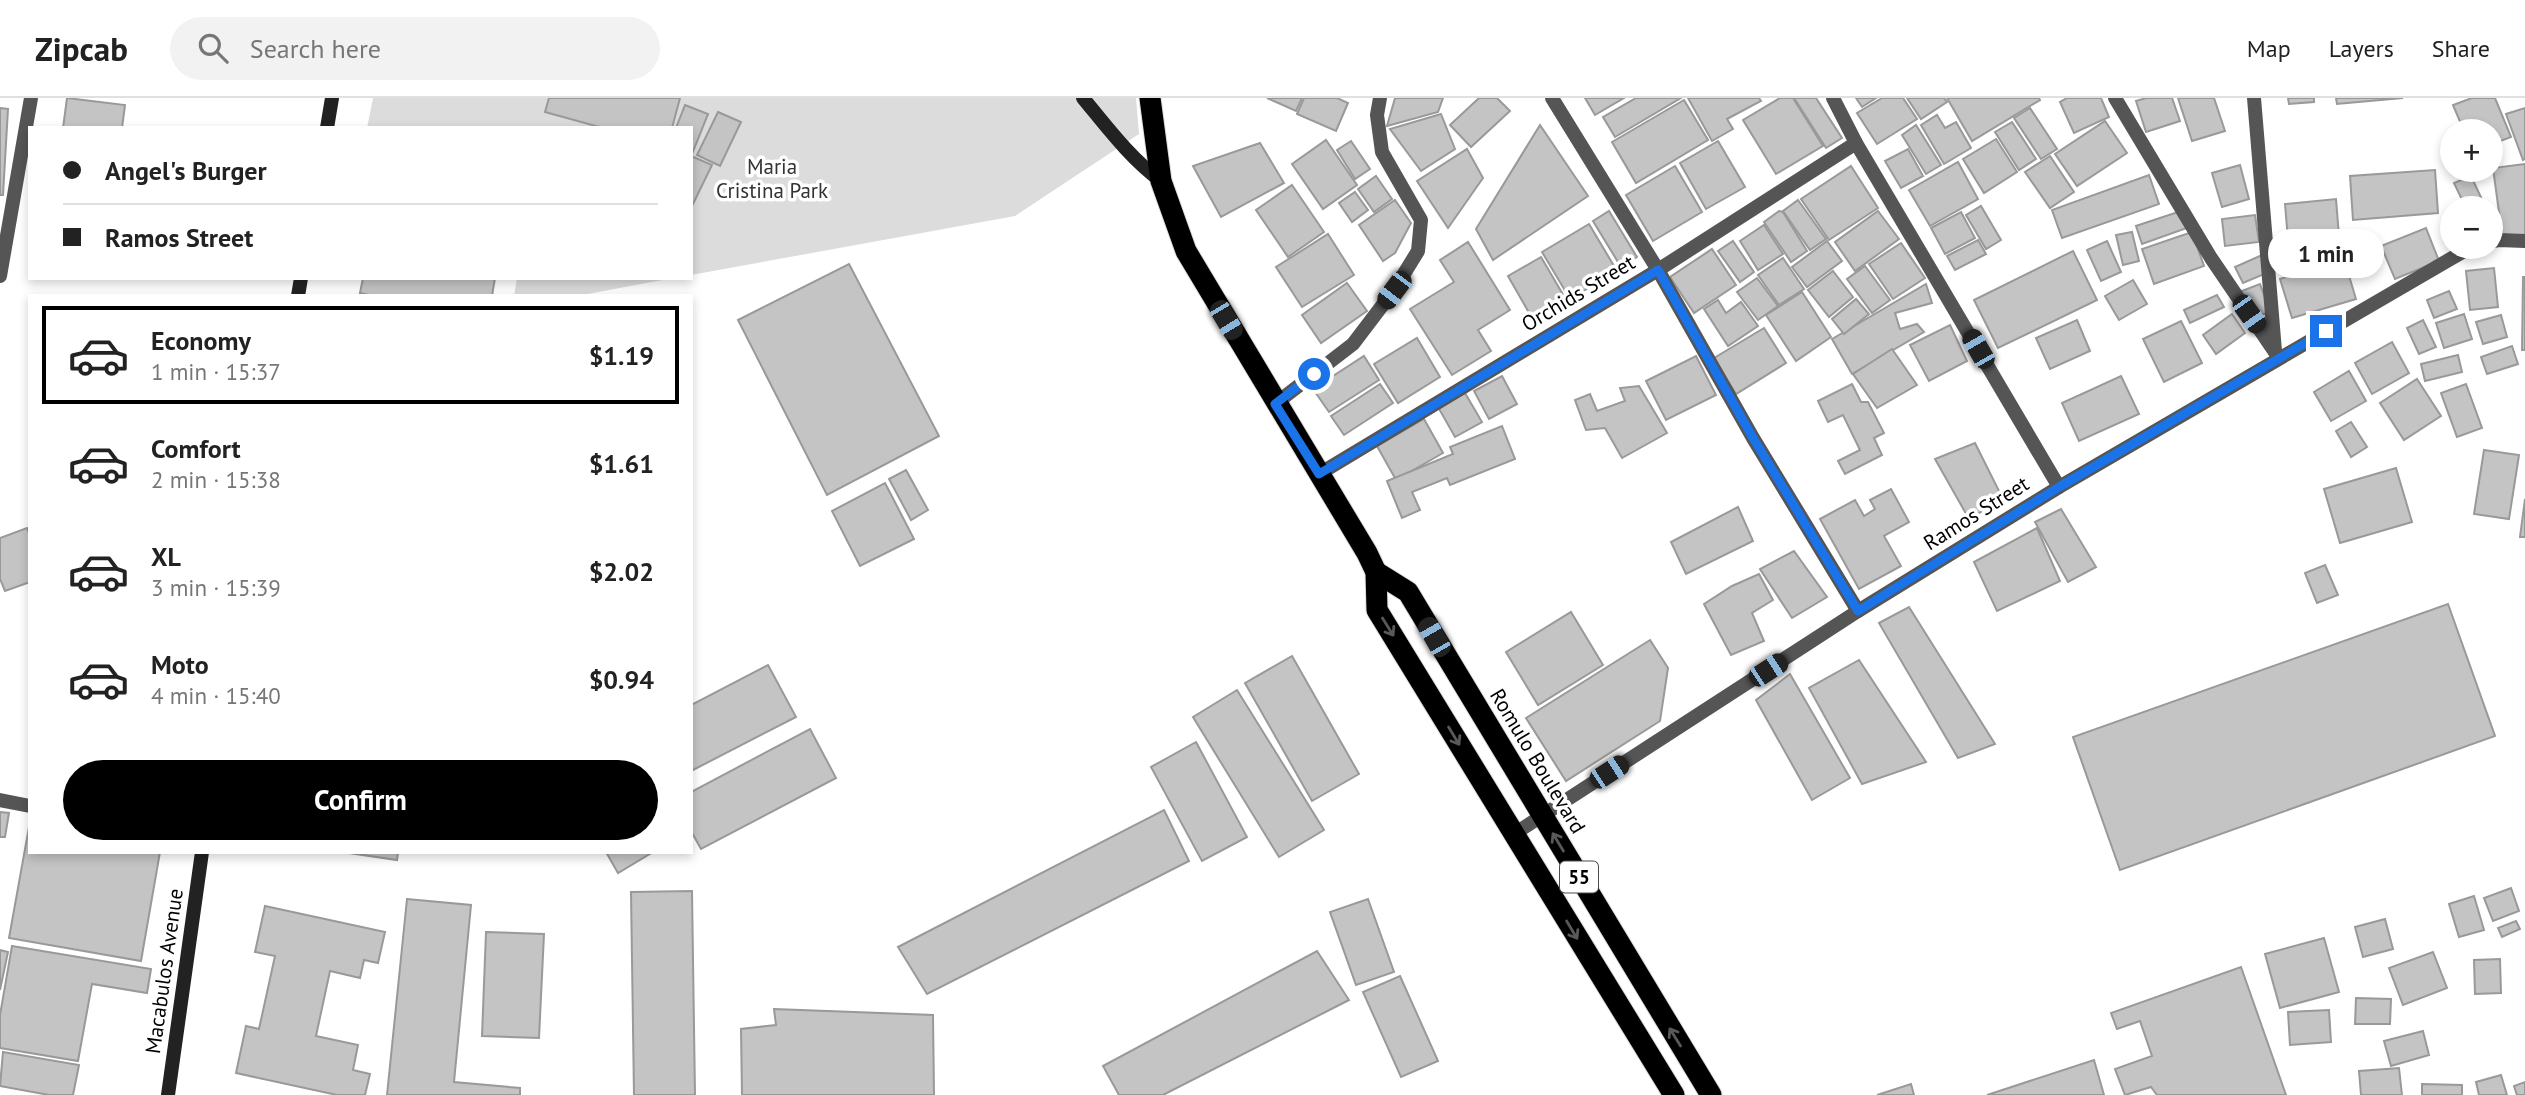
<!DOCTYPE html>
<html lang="en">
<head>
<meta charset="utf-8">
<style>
  body { margin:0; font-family:"PT Sans",sans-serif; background:#f2f2f2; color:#222; height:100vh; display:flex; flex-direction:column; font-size:26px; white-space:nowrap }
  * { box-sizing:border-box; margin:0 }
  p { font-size:23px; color:#767676 }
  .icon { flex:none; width:38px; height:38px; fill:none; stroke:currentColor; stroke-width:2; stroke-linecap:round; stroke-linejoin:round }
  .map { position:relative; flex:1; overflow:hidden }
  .sheet { position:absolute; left:28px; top:196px; width:665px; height:560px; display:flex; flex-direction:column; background:#fff; border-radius:0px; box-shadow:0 4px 10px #0003 }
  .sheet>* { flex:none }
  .top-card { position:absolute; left:28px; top:28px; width:665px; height:154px; border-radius:0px; box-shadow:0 4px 10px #0003; display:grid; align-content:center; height:154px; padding:0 35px; background:#fff }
  .buttons { position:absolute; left:2440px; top:21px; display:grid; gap:14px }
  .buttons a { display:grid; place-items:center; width:63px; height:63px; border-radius:50%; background:#fff; box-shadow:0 4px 10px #0003; font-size:35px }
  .end { position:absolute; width:32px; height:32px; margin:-16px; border:9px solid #1a73e8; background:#fff; box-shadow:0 0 0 4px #fff }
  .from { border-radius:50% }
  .bubble { position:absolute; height:49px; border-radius:24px; background:#fff; box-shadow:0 4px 10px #0003; font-size:23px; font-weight:800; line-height:49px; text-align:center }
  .car { position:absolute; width:21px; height:42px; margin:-21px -10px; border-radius:9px; box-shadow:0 0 5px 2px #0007; background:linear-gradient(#222 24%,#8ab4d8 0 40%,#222 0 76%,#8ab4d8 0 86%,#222 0) }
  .top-card b { display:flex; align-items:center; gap:24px; height:66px; font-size:26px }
  .top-card b+b { border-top:2px solid #e0e0e0 }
  .top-card i { width:18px; height:18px; background:#222 }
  ul { padding:12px 0 0; list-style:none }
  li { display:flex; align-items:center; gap:21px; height:98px; margin:0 14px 10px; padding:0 21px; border:4px solid transparent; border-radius:0px }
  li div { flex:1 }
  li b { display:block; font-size:26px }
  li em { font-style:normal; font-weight:800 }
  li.selected { border-color:#000 }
  li>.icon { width:63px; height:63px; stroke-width:1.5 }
  .primary-button { display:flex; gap:14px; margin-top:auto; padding:14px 35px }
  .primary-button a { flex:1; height:80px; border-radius:42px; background:#000; color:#fff; font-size:28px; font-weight:800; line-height:80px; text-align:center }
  header { display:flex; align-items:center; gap:42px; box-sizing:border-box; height:98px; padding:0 35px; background:#fff; border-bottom:2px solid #e0e0e0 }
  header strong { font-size:33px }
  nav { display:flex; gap:38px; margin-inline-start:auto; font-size:24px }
  .search { width:490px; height:63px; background:#f2f2f2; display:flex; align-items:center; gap:18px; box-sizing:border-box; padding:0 24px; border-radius:38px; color:#767676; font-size:26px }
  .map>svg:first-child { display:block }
  .green { fill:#dcdcdc }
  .building { fill:#c4c4c4; stroke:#999; stroke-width:2 }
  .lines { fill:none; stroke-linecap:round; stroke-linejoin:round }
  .highway-casing { stroke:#dbdbdb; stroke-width:23 }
  .street { stroke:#555; stroke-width:14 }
  .secondary { stroke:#222; stroke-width:14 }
  .highway { stroke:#000; stroke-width:21 }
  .oneway { stroke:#595959 }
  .route { stroke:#1a73e8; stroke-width:9 }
  .labels { text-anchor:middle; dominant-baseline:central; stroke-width:7; stroke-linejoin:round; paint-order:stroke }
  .shield { fill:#fff; stroke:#4c4c4c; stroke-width:2 }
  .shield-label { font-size:19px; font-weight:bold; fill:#000 }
  .park-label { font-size:21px; fill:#333; stroke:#fff }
  .street-label { font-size:21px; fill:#000; stroke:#fff }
</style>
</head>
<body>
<header>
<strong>Zipcab</strong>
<div class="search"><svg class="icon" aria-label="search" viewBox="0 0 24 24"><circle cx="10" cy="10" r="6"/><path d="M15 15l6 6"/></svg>Search here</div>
<nav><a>Map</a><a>Layers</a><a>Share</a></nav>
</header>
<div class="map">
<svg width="2525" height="997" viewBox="0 0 2525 997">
  <rect width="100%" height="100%" fill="#fff"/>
  <g class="green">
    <polygon points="373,0 1136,0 1139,36 1015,118 691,177 691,30 367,30"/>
    <polygon points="517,180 673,180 577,198 514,198"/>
  </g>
  <g class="building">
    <polygon points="67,0 125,7 122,30 63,30"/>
    <polygon points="549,0 680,0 672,30 603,30 545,14"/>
    <polygon points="1267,0 1302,0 1296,13"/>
    <polygon points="1304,0 1337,0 1348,5 1336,33 1297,16"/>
    <polygon points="1395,0 1443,0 1438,14 1387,28"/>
    <polygon points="1479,0 1497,0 1510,13 1471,49 1450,27"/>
    <polygon points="1585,0 1624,0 1595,17"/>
    <polygon points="1636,0 1681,0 1615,39 1603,19"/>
    <polygon points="1688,0 1759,0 1761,3 1727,21 1733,31 1712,43"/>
    <polygon points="1780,0 1793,0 1823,48 1776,76 1743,22"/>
    <polygon points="1794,0 1816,0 1842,40 1826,50"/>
    <polygon points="1856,0 1876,0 1862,9"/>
    <polygon points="1882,0 1903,0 1917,21 1877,46 1857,15"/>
    <polygon points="1907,0 1944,0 1947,4 1921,21"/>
    <polygon points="1947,0 2039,0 2040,2 1972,43"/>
    <polygon points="2067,0 2101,0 2109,19 2074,35 2060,4"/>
    <polygon points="2146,0 2172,0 2180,23 2146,34 2136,3"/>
    <polygon points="2178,0 2214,0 2225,33 2192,43"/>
    <polygon points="2288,0 2314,0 2314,4 2289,6"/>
    <polygon points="2336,0 2403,0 2337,6"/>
    <polygon points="2472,0 2495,0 2511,39 2490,47 2490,33 2464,33 2453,7"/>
    <polygon points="1684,2 1708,42 1636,85 1612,44"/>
    <polygon points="685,7 708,16 692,56 691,30 676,30"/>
    <polygon points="0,10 8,11 3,97 0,97"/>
    <polygon points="2030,10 2057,51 2041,61 2014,20"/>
    <polygon points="2525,10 2525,61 2523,62 2506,16"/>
    <polygon points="718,14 741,24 720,68 697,57"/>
    <polygon points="1441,16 1455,51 1421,73 1390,31"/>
    <polygon points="1937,17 1945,30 1956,24 1971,50 1944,66 1921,27"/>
    <polygon points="2105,23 2127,55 2077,88 2055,56"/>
    <polygon points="2012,24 2036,61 2019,72 1995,34"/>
    <polygon points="1540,27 1588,98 1493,162 1476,131"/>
    <polygon points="1916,27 1941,67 1926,76 1902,37"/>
    <polygon points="1996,41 2017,74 1984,95 1963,61"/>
    <polygon points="1326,42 1357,87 1323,111 1292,66"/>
    <polygon points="1351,43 1370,71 1355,81 1337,52"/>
    <polygon points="1718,43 1745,89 1706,111 1680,65"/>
    <polygon points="1260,45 1284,85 1221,119 1193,68"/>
    <polygon points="1467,51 1483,80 1448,130 1417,83"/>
    <polygon points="1908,51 1923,78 1901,90 1885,63"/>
    <polygon points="691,58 712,67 691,110"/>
    <polygon points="2050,58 2074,94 2050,110 2025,74"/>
    <polygon points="1958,64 1978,101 1930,128 1909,92"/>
    <polygon points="2525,66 2525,141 2503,144 2493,70"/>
    <polygon points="2240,67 2249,101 2222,109 2212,75"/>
    <polygon points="1675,68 1702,114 1653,143 1626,97"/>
    <polygon points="1851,68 1878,110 1829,142 1801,101"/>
    <polygon points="2435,72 2438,115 2353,122 2350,78"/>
    <polygon points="2149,77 2159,106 2062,140 2052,112"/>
    <polygon points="1376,78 1392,101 1374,114 1358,91"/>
    <polygon points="2471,78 2486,110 2466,110 2454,85"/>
    <polygon points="1292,87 1324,134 1288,159 1256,112"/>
    <polygon points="1355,94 1368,112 1352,124 1339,105"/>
    <polygon points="2336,101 2339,138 2288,142 2285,106"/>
    <polygon points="1395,102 1411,125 1395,155 1383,163 1359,127"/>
    <polygon points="1798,102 1826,141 1810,152 1783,113"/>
    <polygon points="1981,108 2001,142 1986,151 1966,117"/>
    <polygon points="1609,113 1637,159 1621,169 1593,123"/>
    <polygon points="1779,113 1783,114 1807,153 1791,164 1764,124"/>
    <polygon points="1878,113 1899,141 1855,173 1835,144"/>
    <polygon points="2181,113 2187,130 2142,146 2136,128"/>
    <polygon points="1961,114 1975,140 1945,156 1931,130"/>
    <polygon points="2255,117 2259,144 2225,148 2222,121"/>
    <polygon points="1589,126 1617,173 1570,201 1542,154"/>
    <polygon points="1764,127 1783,156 1758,172 1740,143"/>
    <polygon points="2426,130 2439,163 2395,181 2381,148"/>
    <polygon points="2132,134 2139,163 2123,167 2116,137"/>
    <polygon points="2192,134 2204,168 2154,186 2142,151"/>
    <polygon points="1328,136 1354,177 1302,209 1276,169"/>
    <polygon points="1978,142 1986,156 1955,172 1947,158"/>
    <polygon points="1733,143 1754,174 1740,184 1718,153"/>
    <polygon points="1827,143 1842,163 1807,189 1792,169"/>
    <polygon points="2107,143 2121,174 2101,183 2087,152"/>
    <polygon points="1468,144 1510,212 1478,232 1491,253 1452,277 1410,211 1454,184 1440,162"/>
    <polygon points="1901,145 1925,180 1893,201 1869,166"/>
    <polygon points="1712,151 1736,187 1694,215 1670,179"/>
    <polygon points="2073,153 2097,202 1998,250 1974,202"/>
    <polygon points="2262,157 2269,174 2243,185 2235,169"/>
    <polygon points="1541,159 1565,200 1532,220 1508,178"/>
    <polygon points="1783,160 1804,191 1779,207 1758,177"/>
    <polygon points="2344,161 2356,201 2292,220 2280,181"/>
    <polygon points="849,166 939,338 827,397 738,222"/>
    <polygon points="1865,168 1890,202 1872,215 1847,181"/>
    <polygon points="2494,170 2498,209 2470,212 2466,173"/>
    <polygon points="1833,173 1853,199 1829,219 1808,192"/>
    <polygon points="2523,179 2525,179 2525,252 2522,252"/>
    <polygon points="363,180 495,180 492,198 373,198 360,195"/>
    <polygon points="1757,180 1778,208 1758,222 1737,194"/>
    <polygon points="2133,182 2147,206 2119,222 2105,198"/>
    <polygon points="1347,185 1367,213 1321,245 1302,217"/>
    <polygon points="1926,186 1932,205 1895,215 1900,231 1917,226 1924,234 1852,276 1832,241"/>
    <polygon points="2260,186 2270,214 2249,221 2239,194"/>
    <polygon points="2449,193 2457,211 2434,220 2427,202"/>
    <polygon points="1802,194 1831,239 1796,263 1766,217"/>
    <polygon points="2217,197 2224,209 2190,225 2184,212"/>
    <polygon points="1856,201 1869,216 1844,236 1832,221"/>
    <polygon points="1718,202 1726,215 1741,204 1758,228 1728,248 1704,211"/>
    <polygon points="2232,216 2245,235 2216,256 2203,237"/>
    <polygon points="2464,216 2472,241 2444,250 2436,225"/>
    <polygon points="2501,217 2507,239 2483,246 2476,224"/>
    <polygon points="2077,222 2090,253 2050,271 2036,240"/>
    <polygon points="2423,222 2436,249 2419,256 2407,230"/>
    <polygon points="2181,223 2202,265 2164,284 2143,241"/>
    <polygon points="1950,227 1967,263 1929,283 1910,247"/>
    <polygon points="1764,230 1786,265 1736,296 1714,260"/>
    <polygon points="1417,240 1440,279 1398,305 1374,266"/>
    <polygon points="2392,244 2409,275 2372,296 2355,265"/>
    <polygon points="2512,248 2518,266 2487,276 2481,259"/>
    <polygon points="1892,251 1917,287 1877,310 1853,276"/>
    <polygon points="2458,257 2462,274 2425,283 2421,266"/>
    <polygon points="1364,258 1379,282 1329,314 1313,291"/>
    <polygon points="1696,258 1716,297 1666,322 1646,283"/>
    <polygon points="2349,273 2366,303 2331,323 2314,294"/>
    <polygon points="1502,278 1517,306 1489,321 1474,293"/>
    <polygon points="2121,278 2139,316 2079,343 2062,305"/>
    <polygon points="2417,281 2441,318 2404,342 2380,305"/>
    <polygon points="1380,286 1393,305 1344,337 1331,318"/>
    <polygon points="1852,286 1861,304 1868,304 1884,335 1874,340 1882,357 1845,376 1838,363 1860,352 1843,317 1828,324 1818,303"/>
    <polygon points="2466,286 2482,330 2457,339 2441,295"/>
    <polygon points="1639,288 1667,335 1622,360 1605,330 1586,332 1575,302 1590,296 1597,313 1625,303 1620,290"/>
    <polygon points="1465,295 1482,324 1455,339 1438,309"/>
    <polygon points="1424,321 1443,355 1396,382 1377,348"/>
    <polygon points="2351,324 2367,349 2351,359 2336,333"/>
    <polygon points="1502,328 1515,361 1450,387 1447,380 1412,394 1420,412 1402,420 1387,383 1453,356 1450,349"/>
    <polygon points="1975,345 2003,401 1969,421 1935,361"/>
    <polygon points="2484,352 2519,357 2509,421 2474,416"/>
    <polygon points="2396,370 2412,424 2340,445 2324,391"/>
    <polygon points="906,372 928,412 911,422 889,381"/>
    <polygon points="885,385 914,441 860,468 832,413"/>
    <polygon points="1891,391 1909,424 1884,438 1901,468 1859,491 1820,421 1855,402 1864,418 1875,411 1870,402"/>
    <polygon points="2525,401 2525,439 2520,439"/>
    <polygon points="1738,409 1753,443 1686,476 1671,444"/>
    <polygon points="2061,411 2096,469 2068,484 2035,424"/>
    <polygon points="27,430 30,438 30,484 5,493 0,481 0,440"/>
    <polygon points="2037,430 2060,483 1997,513 1974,464"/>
    <polygon points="1794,453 1827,499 1792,520 1760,471"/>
    <polygon points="2325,467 2338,497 2317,505 2305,475"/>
    <polygon points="1759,476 1773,502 1752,515 1764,543 1731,557 1704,506 1732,488"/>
    <polygon points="2448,506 2495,638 2120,772 2073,639"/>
    <polygon points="1909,509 1995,646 1958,660 1879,525"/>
    <polygon points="1571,514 1603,567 1538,607 1506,554"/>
    <polygon points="1650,542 1668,570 1660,623 1566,683 1526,620"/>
    <polygon points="1292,558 1359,676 1312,703 1245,585"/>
    <polygon points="1859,562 1926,664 1862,686 1809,590"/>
    <polygon points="768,567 796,619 691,673 691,607"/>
    <polygon points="1790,576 1850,680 1812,702 1756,602"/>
    <polygon points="1237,592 1324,732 1279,759 1193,619"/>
    <polygon points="810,631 836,680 701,751 691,733 691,694"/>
    <polygon points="1196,644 1247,739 1202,763 1151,669"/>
    <polygon points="1164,712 1189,763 927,896 898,849"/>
    <polygon points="0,714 9,715 5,739 0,739"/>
    <polygon points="29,729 30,754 160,754 141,863 9,840"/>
    <polygon points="342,754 398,754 397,762"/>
    <polygon points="606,754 653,754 618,775"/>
    <polygon points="2511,790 2519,813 2493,823 2484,800"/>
    <polygon points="692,793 695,997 634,997 631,794"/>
    <polygon points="2474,798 2484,832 2459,839 2449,806"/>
    <polygon points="407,801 471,807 454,984 520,990 520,997 387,997"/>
    <polygon points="1368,801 1394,874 1356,887 1330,814"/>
    <polygon points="265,808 385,834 378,865 364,862 360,880 330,873 316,938 358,947 353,972 370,976 365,997 337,997 236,975 246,928 259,931 275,858 255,854"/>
    <polygon points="2385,821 2393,851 2363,859 2355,829"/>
    <polygon points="2516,823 2520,831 2502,839 2498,830"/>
    <polygon points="486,834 544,836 539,940 482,938"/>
    <polygon points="2324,840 2339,894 2280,910 2265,856"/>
    <polygon points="12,848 151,871 147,895 92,886 78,963 0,950 0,917"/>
    <polygon points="0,852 8,854 0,892"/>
    <polygon points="1317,853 1349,902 1163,997 1119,997 1103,968"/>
    <polygon points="2433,854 2447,890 2403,907 2389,870"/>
    <polygon points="2500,861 2501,895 2475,896 2474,862"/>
    <polygon points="2241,869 2286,997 2157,997 2151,989 2125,997 2115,971 2152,958 2140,923 2117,931 2111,915"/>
    <polygon points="1400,878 1438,963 1401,979 1363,894"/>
    <polygon points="2356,900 2391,901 2390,926 2355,926"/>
    <polygon points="774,911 933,917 934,997 742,997 741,931 776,927"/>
    <polygon points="2329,912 2331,944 2290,947 2288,914"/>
    <polygon points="2423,933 2429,957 2391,968 2384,943"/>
    <polygon points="3,954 79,967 73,997 49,997 0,988"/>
    <polygon points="2094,962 2104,997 1987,997"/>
    <polygon points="2399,970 2402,997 2361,997 2359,973"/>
    <polygon points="2501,977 2507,997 2479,997 2476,984"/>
    <polygon points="2525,984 2525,997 2517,997 2514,988"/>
    <polygon points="1911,986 1914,997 1877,997"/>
    <polygon points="2422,986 2462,987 2462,997 2422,997"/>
  </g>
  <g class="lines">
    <g class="highway-casing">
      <g id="highway">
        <polyline points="1150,0 1161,83 1186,153 1367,455 1376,474 1377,512 1674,997"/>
        <polyline points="1376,474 1408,494 1711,997"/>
      </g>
    </g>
    <g class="street">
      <polyline points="1552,0 1658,172 1753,340 1858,513"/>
      <polyline points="1833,0 1856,45 2059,389"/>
      <polyline points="2115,0 2211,160 2279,260"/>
      <polyline points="2254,0 2275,253"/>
      <polyline points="2490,144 2499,142 2525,143"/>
      <polyline points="0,178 31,0"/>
      <polyline points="1275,306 1353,246 1394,192 1418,153 1421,122 1382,54 1377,17 1380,0"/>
      <polyline points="1319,376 1658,172 1856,45"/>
      <polyline points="0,702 30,708"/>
      <polyline points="1514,736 1858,513 2059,389 2471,149"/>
    </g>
    <g class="secondary">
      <path d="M1083 0C1107 29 1130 60 1161 83"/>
      <polyline points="327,30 332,0"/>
      <polyline points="298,198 301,180"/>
      <polyline points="168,997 202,754"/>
    </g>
    <use href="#highway" class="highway"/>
  </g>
  <defs><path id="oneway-shaft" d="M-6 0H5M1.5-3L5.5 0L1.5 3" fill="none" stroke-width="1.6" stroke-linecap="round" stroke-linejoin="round" transform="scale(1.75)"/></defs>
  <g class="oneway">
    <use href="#oneway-shaft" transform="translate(1388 529) rotate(58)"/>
    <use href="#oneway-shaft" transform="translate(1454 638) rotate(59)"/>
    <use href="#oneway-shaft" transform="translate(1558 744) rotate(-121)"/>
    <use href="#oneway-shaft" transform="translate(1572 832) rotate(59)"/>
    <use href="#oneway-shaft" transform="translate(1675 939) rotate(-122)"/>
  </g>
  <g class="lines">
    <polyline class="route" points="1314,276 1275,306 1319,376 1658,172 1753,340 1858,513 2059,389 2326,233"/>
  </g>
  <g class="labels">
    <rect class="shield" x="1560" y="763.5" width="38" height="31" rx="5"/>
    <g class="shield-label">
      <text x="1579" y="779">55</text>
    </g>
    <g class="park-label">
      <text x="772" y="68">Maria<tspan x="772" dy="24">Cristina Park</tspan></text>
    </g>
    <g class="street-label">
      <text transform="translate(1578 195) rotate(-31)">Orchids Street</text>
      <text transform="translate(1976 415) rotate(-32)">Ramos Street</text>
      <text transform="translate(1538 663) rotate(59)">Romulo Boulevard</text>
      <text transform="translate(164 873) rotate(-82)">Macabulos Avenue</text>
    </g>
  </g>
</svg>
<div class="buttons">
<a>+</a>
<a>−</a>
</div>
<i class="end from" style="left:1314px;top:276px"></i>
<i class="end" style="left:2326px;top:233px"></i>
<div class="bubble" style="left:2268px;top:131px;width:116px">1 min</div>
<i class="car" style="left:1394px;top:192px;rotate:217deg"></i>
<i class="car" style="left:2249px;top:216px;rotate:145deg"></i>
<i class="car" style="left:1226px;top:222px;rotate:149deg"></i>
<i class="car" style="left:1978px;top:251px;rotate:330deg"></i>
<i class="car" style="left:1434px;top:539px;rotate:330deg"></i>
<i class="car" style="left:1768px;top:572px;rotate:57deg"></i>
<i class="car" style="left:1609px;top:674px;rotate:57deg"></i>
<div class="top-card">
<b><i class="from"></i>Angel's Burger</b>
<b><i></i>Ramos Street</b>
</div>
<section class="sheet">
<ul>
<li class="selected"><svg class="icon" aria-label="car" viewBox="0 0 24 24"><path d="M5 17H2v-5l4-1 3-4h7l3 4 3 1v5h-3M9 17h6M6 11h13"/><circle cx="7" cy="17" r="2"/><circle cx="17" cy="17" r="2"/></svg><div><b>Economy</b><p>1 min · 15:37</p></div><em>$1.19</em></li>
<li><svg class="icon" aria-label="car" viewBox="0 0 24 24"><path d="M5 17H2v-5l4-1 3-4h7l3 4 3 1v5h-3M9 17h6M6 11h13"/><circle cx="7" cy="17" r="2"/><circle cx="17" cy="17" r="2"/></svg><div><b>Comfort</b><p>2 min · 15:38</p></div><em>$1.61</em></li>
<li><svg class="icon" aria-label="car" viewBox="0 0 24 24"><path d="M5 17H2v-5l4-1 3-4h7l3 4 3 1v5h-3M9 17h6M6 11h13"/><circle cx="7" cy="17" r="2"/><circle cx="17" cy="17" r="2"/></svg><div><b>XL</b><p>3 min · 15:39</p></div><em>$2.02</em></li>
<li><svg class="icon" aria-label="car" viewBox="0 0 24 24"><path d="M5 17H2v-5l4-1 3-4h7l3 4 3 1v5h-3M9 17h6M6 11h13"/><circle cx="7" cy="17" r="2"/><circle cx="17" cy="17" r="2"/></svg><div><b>Moto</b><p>4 min · 15:40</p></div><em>$0.94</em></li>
</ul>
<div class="primary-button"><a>Confirm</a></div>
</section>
</div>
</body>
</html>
